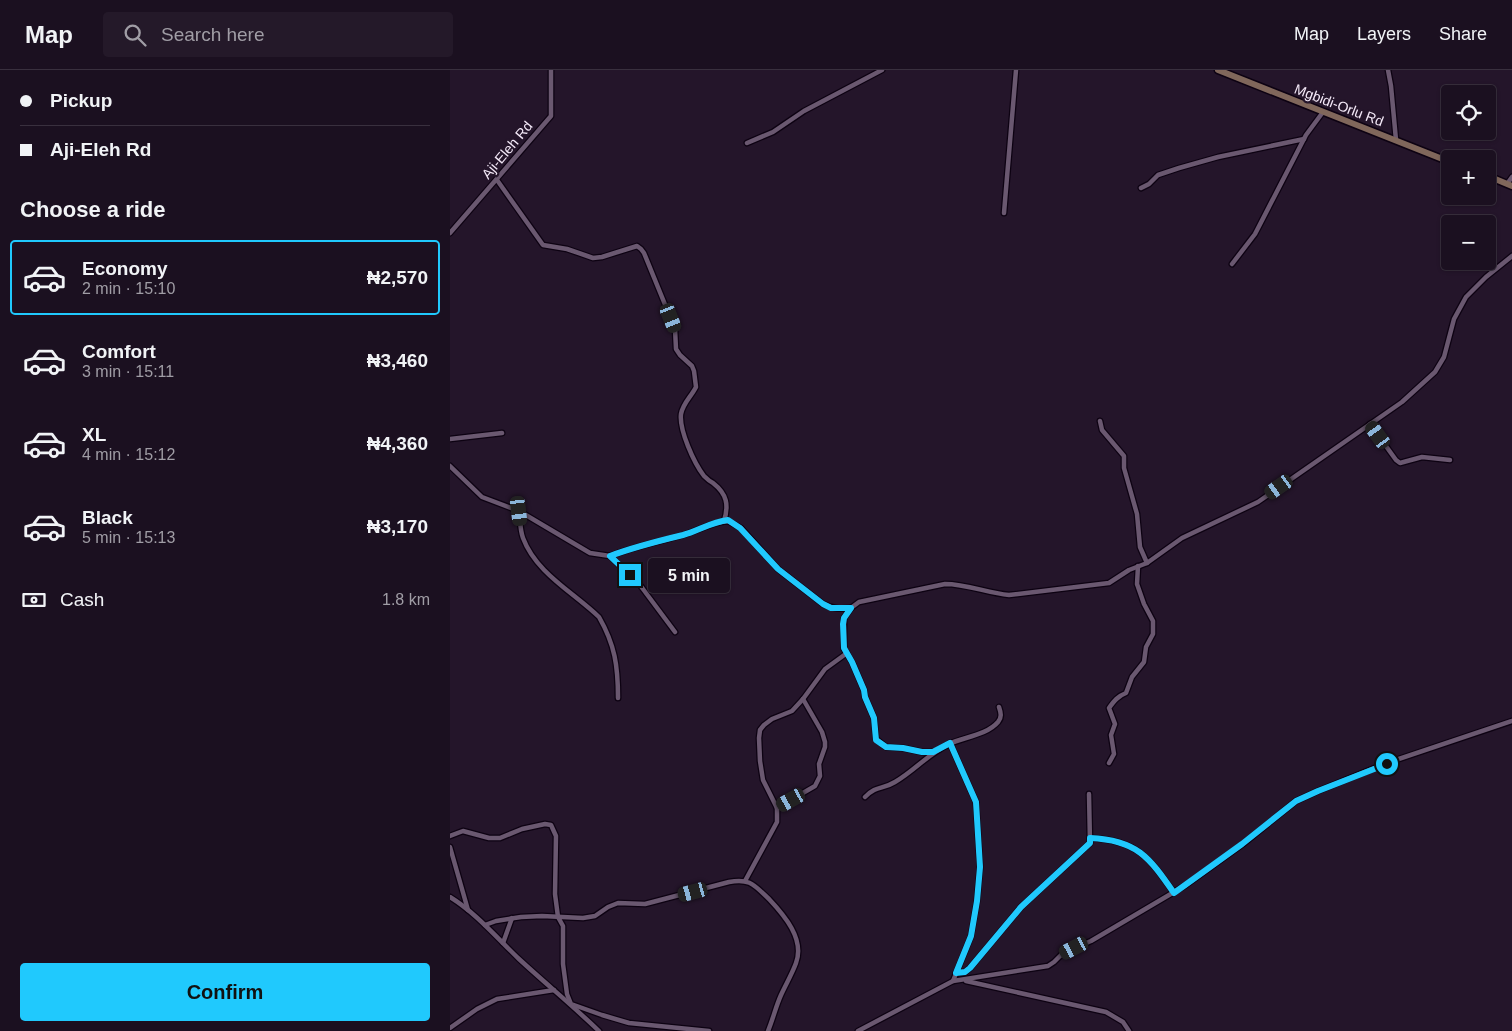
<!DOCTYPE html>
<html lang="en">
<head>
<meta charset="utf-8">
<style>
  body { margin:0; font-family:Arial,sans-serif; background:#241929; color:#f1f3f6; height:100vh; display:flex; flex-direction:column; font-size:19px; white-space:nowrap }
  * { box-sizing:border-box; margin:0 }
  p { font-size:16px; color:#a09da5 }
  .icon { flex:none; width:28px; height:28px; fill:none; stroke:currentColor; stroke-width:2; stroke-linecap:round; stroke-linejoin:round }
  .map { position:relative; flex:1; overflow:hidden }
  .sheet { display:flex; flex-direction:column; background:#1b1020; width:450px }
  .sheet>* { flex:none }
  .banner { display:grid; align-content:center; height:110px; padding:0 20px; background:#1b1020 }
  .buttons { position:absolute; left:991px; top:15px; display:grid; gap:10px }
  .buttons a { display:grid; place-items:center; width:55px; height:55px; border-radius:5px; background:#1b1020; box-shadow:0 1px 4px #0004,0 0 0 1px #39303e; font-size:25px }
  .end { position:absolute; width:22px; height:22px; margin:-11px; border:6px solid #20c9fd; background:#111; box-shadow:0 0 0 2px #111 }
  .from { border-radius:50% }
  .bubble { position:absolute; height:35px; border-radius:5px; background:#1b1020; box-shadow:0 1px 4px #0004,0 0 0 1px #39303e; font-size:16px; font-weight:600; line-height:35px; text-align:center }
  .car { position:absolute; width:15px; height:30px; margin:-15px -8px; border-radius:6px; box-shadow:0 0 4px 1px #0007; background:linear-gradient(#222 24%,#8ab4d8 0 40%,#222 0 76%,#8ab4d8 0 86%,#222 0) }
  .banner b { display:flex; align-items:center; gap:18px; height:48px; font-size:19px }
  .banner b+b { border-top:1px solid #39303e }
  .banner i { width:12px; height:12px; background:#f1f3f6 }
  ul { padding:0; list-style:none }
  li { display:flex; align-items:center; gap:15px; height:75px; margin:0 10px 8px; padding:0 10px; border:2px solid transparent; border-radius:5px }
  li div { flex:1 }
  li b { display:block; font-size:19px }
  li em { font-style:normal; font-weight:600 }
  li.selected { border-color:#20c9fd }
  li>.icon { width:45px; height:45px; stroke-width:1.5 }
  h2 { padding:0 20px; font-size:22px; line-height:60px }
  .pay { display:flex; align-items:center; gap:12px; height:55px; padding:0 20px; font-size:19px }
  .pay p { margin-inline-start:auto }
  .cta { display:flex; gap:10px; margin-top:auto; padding:10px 20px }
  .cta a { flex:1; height:58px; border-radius:5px; background:#20c9fd; color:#111; font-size:20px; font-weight:600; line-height:58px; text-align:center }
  header { display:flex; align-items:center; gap:30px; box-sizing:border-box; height:70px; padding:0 25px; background:#1b1020; border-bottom:1px solid #39303e }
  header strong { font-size:24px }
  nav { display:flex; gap:28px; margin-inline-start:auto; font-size:18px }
  .search { width:350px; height:45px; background:#241929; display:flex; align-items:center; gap:12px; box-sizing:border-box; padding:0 18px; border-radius:5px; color:#a09da5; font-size:19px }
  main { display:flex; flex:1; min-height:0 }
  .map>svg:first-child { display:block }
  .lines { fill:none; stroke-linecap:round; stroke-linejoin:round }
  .street-casing { stroke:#0d0212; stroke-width:7 }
  .secondary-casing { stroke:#0d0212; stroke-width:9 }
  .street { stroke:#6a5870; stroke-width:4.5 }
  .secondary { stroke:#80675b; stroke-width:6 }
  .route { stroke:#20c9fd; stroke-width:6 }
  .labels { text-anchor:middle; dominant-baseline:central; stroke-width:4.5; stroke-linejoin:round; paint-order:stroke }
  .street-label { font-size:14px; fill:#f4e9f8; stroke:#24152a }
</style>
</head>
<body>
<header>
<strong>Map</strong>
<div class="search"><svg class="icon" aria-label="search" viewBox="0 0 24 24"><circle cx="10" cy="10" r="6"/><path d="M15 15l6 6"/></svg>Search here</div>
<nav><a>Map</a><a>Layers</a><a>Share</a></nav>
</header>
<main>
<section class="sheet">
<div class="banner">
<b><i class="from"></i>Pickup</b>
<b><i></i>Aji-Eleh Rd</b>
</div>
<h2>Choose a ride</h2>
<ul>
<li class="selected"><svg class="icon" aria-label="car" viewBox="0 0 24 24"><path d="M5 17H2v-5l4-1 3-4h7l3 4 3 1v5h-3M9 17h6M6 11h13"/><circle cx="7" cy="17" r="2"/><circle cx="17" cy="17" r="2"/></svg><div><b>Economy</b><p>2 min · 15:10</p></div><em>₦2,570</em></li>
<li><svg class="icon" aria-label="car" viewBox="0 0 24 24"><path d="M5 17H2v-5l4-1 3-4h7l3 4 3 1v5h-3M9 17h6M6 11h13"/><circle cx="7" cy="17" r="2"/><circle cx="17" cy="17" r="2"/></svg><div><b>Comfort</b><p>3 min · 15:11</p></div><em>₦3,460</em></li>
<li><svg class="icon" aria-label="car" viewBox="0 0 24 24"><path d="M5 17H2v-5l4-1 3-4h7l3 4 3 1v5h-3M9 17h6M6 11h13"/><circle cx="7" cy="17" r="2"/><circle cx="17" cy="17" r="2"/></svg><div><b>XL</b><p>4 min · 15:12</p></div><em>₦4,360</em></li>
<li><svg class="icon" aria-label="car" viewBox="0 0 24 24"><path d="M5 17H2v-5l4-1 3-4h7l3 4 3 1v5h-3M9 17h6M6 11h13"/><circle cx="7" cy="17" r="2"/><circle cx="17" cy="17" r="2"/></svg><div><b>Black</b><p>5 min · 15:13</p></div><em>₦3,170</em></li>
</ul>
<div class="pay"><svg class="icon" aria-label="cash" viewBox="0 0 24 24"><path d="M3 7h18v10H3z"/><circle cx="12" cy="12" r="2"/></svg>Cash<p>1.8 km</p></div>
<div class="cta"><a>Confirm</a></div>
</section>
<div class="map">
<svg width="1062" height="961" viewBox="0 0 1062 961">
  <rect width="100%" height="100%" fill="#24152a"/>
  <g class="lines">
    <g class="street-casing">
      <g id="street">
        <polyline points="938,0 941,16 946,70"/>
        <polyline points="297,73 323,62 354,41 432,0"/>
        <path d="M47 110 93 175 117 179 143 188 152 187 187 176 191 179 194 183 225 259 226 279 230 285 242 296 244 301 246 317C241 327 233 333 231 344 229 360 244 393 254 406 257 409 259 411 263 413 277 424 279 435 274 451"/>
        <polyline points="1057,114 1062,107"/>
        <polyline points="691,118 699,114 708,105 729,98 768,87 854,69"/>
        <polyline points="554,143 566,0"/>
        <polyline points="0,163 101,46 101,0"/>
        <polyline points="782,194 805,164 856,65 873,42"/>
        <polyline points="650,351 652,360 674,386 674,398 687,444 690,477 697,493"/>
        <polyline points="920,354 946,390 950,393 972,387 1000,390"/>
        <polyline points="0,369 52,363"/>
        <polyline points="0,396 32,427 69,441 140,483 160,486 190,515 225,562"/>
        <path d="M69 441C70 449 70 460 73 468 86 503 123 522 149 547 165 575 168 596 168 628"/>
        <path d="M160 486C184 477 208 472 233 465 248 461 261 452 278 451L291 458 328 499 373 534C383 539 390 539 401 538"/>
        <polyline points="500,673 526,732 530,797 527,831 521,866 503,911"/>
        <path d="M483 682H472L453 678 436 677 426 669 424 648 415 627 414 620 402 592 394 579V548L401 538 409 532 495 514C517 514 537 523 559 525L659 513 679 500 697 493 732 468 808 432 952 332 985 302 994 287 1004 249 1016 227 1036 207 1062 186"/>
        <path d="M659 693 664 684 661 665 665 654 659 638C664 631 668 626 676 623L682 607 694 592 696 577 703 564V551L694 534 687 514 688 496"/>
        <path d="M415 727C427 715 432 720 445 712 464 701 478 684 499 674 514 667 537 665 548 652 552 647 551 643 549 637"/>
        <polyline points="327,738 365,716 370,706 369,694 375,677 375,672 372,662 353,629"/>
        <polyline points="0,766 13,761 39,768 50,768 72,759 95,754 101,755 106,766 105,824 108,847 113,856 113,894 117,924 121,934 152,945 179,953 259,961"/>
        <path d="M640 768C687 770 699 787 724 823"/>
        <polyline points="0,777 18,840"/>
        <polyline points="295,811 327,752 327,738 313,710 310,691 309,668 310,660 314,655 322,649 342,641 353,629 375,599 397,583"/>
        <path d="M0 827C26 843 47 868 69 889 95 913 123 936 149 961"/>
        <path d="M35 855 46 851 71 847 92 846 133 848 145 846 158 837 168 833 195 834 279 812C300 808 304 815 319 829 334 845 355 869 346 893 342 904 336 914 331 925 326 936 323 949 318 961"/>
        <polyline points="53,873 62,848"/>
        <polyline points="506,903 515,902 520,898 571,837 640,773 639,724"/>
        <polyline points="516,911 656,942 673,952 679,961"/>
        <polyline points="0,958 27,939 47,929 104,920"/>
        <polyline points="408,961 503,911 598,896 604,892 613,883 641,871 736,815 793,774 846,731 868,721 937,693 1062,651"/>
      </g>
    </g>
    <g class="secondary-casing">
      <g id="secondary">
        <polyline points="768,0 1000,92"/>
        <polyline points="1038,106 1062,116"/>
      </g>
    </g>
    <use href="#street" class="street"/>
    <use href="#secondary" class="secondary"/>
  </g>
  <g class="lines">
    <path class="route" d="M180 505 160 486C184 477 208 471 233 465 248 461 261 452 278 450L290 458 328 499 373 534 381 538H401L394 548 393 554 394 578 402 592 414 620 415 627 424 648 426 670 436 677 453 678 472 682H483L500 673 526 732 530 797 527 831 521 866 506 903 515 902 520 898 571 837 640 773V768C687 770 699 787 724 823L792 774 846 731 868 721 937 694"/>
  </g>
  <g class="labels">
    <g class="street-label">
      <text transform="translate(889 35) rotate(21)">Mgbidi-Orlu Rd</text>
      <text transform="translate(57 80) rotate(-50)">Aji-Eleh Rd</text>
    </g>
  </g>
</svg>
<div class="buttons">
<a><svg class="icon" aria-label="locate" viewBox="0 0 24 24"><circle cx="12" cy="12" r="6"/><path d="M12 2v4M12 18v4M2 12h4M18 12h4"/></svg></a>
<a>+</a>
<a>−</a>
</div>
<i class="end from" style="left:937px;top:694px"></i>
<i class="end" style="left:180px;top:505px"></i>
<div class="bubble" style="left:198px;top:488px;width:82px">5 min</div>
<i class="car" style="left:221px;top:248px;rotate:158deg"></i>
<i class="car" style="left:928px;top:365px;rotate:324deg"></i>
<i class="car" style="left:829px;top:417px;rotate:235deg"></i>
<i class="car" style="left:69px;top:441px;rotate:173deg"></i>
<i class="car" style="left:341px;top:730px;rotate:241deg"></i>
<i class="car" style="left:243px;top:822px;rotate:255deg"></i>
<i class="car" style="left:624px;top:878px;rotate:243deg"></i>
</div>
</main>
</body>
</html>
